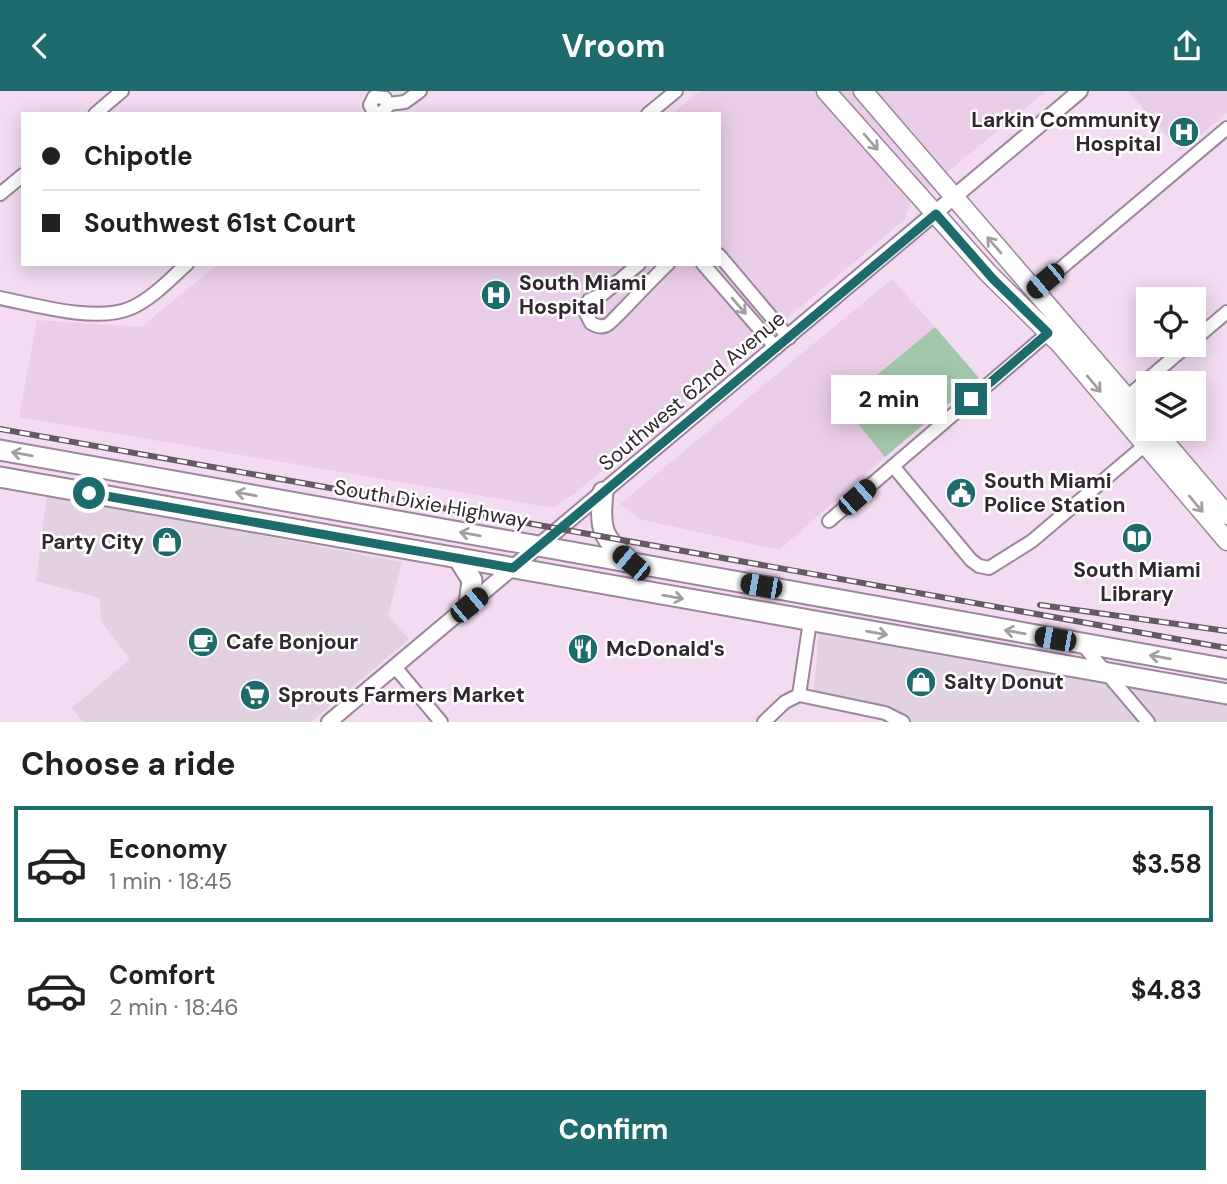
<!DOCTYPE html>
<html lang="en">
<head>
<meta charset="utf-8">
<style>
  body { margin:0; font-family:"DM Sans",sans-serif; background:#f6f6f6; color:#202124; height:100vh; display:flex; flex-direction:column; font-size:26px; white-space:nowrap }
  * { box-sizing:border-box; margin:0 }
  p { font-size:23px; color:#757577 }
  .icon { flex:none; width:38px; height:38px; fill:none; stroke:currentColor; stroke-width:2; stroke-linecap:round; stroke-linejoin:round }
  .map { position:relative; height:631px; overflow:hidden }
  .drawer { display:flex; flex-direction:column; background:#fff; flex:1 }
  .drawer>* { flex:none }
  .guide { position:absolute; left:21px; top:21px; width:700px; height:154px; border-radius:0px; box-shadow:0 4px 18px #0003; display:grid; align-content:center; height:154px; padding:0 21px; background:#fff }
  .controls { position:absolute; left:1136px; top:196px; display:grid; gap:14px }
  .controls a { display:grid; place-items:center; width:70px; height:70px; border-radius:0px; background:#fff; box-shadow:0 4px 18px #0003; font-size:35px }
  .end { position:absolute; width:32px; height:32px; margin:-16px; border:9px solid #1e6b6e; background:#fff; box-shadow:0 0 0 4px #fff }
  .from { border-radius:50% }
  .bubble { position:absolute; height:49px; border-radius:0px; background:#fff; box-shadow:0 4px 18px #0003; font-size:23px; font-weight:700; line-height:49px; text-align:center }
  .car { position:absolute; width:21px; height:42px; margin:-21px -10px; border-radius:9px; box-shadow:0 0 5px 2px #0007; background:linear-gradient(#222 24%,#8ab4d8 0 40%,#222 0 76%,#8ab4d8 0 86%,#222 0) }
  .guide b { display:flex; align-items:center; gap:24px; height:66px; font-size:26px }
  .guide b+b { border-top:2px solid #e0e0e0 }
  .guide i { width:18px; height:18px; background:#202124 }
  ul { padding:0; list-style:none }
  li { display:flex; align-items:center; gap:21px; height:116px; margin:0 14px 10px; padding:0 7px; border:4px solid transparent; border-radius:0px }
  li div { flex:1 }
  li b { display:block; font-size:26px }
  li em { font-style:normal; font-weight:700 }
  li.on { border-color:#1e6b6e }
  li>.icon { width:63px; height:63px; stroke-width:1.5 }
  h2 { padding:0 21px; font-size:32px; line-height:84px }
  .button { display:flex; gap:14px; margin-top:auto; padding:14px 21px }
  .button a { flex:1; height:80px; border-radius:0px; background:#1e6b6e; color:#fff; font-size:28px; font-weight:700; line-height:80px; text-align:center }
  header { display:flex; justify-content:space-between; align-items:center; height:91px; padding:0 21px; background:#1e6b6e; color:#fff; font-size:32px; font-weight:700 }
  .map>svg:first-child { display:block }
  .commercial { fill:#e1d1e1 }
  .built { fill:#eacde8 }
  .green { fill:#a2c6a9 }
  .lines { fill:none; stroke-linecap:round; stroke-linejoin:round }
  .minor-casing { stroke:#9c869b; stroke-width:16 }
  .tertiary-casing { stroke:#9c869b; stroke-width:18 }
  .secondary-casing { stroke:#9c869b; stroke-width:21 }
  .trunk-casing { stroke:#9c869b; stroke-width:23 }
  .minor { stroke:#fff; stroke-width:12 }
  .tertiary { stroke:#fff; stroke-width:14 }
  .secondary { stroke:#fff; stroke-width:18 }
  .trunk { stroke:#fff; stroke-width:19 }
  .rail-casing { stroke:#665965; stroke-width:6 }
  .rail { stroke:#fff; stroke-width:3.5; stroke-dasharray:10; stroke-linecap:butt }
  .oneway { stroke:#a29ea1 }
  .route { stroke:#1e6b6e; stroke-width:9 }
  .labels { text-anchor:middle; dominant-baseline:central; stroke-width:5; stroke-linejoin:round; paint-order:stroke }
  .poi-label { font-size:21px; font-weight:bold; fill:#30272f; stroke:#fff; text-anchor:start }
  .street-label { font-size:21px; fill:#30272f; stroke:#fff }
</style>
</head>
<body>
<header><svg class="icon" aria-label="back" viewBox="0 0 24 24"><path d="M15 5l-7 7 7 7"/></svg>Vroom<svg class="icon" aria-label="share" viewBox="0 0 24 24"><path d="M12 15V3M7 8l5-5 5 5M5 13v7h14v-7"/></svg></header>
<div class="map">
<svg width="1227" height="631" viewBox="0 0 1227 631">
  <rect width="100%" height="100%" fill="#f3dbf1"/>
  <g class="commercial">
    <polygon points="47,404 402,471 388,525 409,548 311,631 83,631 72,617 130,568 101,530 100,507 36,490"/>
    <polygon points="819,540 1227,612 1227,631 905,631 814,602"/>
  </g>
  <g class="built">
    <polygon points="699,0 1046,0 910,112 905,128 851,174 574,403 553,417 19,326 37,229 141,236 218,173 719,173 719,23 672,23"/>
    <polygon points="1128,0 1227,0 1227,22 1180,60"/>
    <polygon points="892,188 935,236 842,313 885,366 779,459 639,428 620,413"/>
  </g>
  <polygon class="green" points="935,236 979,287 885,366 842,313"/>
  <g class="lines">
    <g class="minor-casing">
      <g id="minor">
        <polyline points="388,13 405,11 420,0"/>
        <polyline points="95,23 122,0"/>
        <polyline points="379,23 374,21 370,14 374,6 385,7 388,15 380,23"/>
        <polyline points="648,23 676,0"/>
        <polyline points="0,103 23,84"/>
        <polyline points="719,164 789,247"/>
        <path d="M639 173 603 203 589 209 585 220 591 232C596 235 601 237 607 234 611 233 657 182 668 173"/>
        <polyline points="703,173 776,257"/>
        <polyline points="1034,200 1227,37"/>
        <path d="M0 207C35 214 97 232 131 217 152 208 170 188 187 173"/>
        <polyline points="1194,249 1227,221"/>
        <polyline points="1127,306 1188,254"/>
        <polyline points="893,375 971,469 979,475 989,477 1032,450 1151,349"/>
        <polyline points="829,430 1054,237"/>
        <polyline points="1082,553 1148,631"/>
        <polyline points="395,576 441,631"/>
        <polyline points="799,604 885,622 903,631"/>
        <polyline points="764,631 785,611 799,604 810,530"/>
      </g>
    </g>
    <g class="tertiary-casing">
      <polyline id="tertiary" points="329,631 1080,0"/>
    </g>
    <g class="secondary-casing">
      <g id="secondary">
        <polyline points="826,0 988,182 1060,253 1227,450"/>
        <polyline points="863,0 1148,331"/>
        <polyline points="1154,338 1227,424"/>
      </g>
    </g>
    <g class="trunk-casing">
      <g id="trunk">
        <polyline points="0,359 1227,578"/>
        <polyline points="0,386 1227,603"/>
        <path d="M603 401C599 438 602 447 630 471"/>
        <polyline points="458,467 472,489 469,514"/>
      </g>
    </g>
    <use href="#minor" class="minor"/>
    <use href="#tertiary" class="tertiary"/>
    <use href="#secondary" class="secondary"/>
    <use href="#trunk" class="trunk"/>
    <g class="rail-casing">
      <g id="rail">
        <polyline points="0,338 1227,557"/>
        <polyline points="1040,514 1227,540"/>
      </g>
    </g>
    <use href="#rail" class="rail"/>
  </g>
  <defs><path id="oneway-shaft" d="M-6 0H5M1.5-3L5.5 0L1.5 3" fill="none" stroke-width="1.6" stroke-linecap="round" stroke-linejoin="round" transform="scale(1.75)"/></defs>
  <g class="oneway">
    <use href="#oneway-shaft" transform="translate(871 51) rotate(49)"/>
    <use href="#oneway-shaft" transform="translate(994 154) rotate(-131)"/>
    <use href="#oneway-shaft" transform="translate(739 215) rotate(49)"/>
    <use href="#oneway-shaft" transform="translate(1094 293) rotate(50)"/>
    <use href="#oneway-shaft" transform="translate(22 363) rotate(-170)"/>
    <use href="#oneway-shaft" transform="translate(246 403) rotate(-170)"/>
    <use href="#oneway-shaft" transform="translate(1196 413) rotate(50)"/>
    <use href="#oneway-shaft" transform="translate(470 443) rotate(-170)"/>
    <use href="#oneway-shaft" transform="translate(673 506) rotate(10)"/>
    <use href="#oneway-shaft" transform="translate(1015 541) rotate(-170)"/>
    <use href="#oneway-shaft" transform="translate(877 542) rotate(10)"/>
    <use href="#oneway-shaft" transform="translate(1160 566) rotate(-170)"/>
  </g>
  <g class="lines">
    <polyline class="route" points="89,402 513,477 936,123 993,188 1048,242 971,308"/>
  </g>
  <defs>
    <g id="hospital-disc" transform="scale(1.575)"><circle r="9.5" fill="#1e6b6e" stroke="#fff"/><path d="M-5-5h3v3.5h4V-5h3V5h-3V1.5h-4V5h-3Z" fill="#fff"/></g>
    <g id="civic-disc" transform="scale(1.575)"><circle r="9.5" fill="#1e6b6e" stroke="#fff"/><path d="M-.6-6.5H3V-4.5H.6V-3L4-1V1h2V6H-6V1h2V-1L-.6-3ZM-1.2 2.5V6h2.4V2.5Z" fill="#fff"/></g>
    <g id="library-disc" transform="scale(1.575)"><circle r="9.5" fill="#1e6b6e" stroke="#fff"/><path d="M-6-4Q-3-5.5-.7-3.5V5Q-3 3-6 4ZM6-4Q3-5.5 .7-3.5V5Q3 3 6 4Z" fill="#fff"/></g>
    <g id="shop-disc" transform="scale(1.575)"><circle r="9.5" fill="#1e6b6e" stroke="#fff"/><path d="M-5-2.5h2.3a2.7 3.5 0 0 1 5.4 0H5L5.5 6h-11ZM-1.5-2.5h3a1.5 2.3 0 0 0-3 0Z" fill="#fff"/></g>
    <g id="cafe-disc" transform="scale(1.575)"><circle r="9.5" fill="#1e6b6e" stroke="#fff"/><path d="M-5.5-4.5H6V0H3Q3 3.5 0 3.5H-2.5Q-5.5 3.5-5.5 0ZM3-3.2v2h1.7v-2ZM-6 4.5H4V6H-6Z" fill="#fff"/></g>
    <g id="restaurant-disc" transform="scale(1.575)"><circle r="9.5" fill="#1e6b6e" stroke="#fff"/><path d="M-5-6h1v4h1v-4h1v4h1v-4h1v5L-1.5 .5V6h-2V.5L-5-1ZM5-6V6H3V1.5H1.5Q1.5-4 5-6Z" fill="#fff"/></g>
    <g id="supermarket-disc" transform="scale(1.575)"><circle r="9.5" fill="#1e6b6e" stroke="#fff"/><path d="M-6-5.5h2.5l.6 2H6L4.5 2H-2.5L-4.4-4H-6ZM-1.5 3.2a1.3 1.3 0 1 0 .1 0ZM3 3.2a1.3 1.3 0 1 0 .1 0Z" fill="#fff"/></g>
  </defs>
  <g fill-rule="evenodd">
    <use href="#hospital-disc" x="1184" y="41"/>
    <use href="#hospital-disc" x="496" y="204"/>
    <use href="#civic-disc" x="961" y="402"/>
    <use href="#library-disc" x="1137" y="447"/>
    <use href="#shop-disc" x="167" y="451"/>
    <use href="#cafe-disc" x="203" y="551"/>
    <use href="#restaurant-disc" x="583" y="558"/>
    <use href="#shop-disc" x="921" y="591"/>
    <use href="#supermarket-disc" x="255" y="604"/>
  </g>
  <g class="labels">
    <g class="poi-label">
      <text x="1161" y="29" text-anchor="end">Larkin Community<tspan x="1161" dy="24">Hospital</tspan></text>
      <text x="519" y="192">South Miami<tspan x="519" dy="24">Hospital</tspan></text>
      <text x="984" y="390">South Miami<tspan x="984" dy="24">Police Station</tspan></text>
      <text x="144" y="451" text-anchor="end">Party City</text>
      <text x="1137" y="479" text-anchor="middle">South Miami<tspan x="1137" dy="24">Library</tspan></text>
      <text x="226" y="551">Cafe Bonjour</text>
      <text x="606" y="558">McDonald's</text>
      <text x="944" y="591">Salty Donut</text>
      <text x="278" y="604">Sprouts Farmers Market</text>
    </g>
    <g class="street-label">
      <text transform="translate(692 300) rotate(-40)">Southwest 62nd Avenue</text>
      <text transform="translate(431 413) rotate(10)">South Dixie Highway</text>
    </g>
  </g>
</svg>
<div class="controls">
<a><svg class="icon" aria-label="locate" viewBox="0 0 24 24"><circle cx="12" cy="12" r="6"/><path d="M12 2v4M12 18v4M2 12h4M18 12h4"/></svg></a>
<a><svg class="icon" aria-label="layers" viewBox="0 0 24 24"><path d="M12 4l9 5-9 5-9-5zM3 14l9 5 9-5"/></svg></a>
</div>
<i class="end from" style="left:89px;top:402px"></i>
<i class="end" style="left:971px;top:308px"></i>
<div class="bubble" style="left:831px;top:284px;width:116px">2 min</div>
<i class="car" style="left:1045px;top:190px;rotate:230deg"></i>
<i class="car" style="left:857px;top:406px;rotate:49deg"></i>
<i class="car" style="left:631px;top:472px;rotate:310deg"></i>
<i class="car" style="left:761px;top:495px;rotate:280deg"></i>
<i class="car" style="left:469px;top:514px;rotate:50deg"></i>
<i class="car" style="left:1055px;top:548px;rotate:280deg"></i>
<div class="guide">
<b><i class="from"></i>Chipotle</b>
<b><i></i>Southwest 61st Court</b>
</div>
</div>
<section class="drawer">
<h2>Choose a ride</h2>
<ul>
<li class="on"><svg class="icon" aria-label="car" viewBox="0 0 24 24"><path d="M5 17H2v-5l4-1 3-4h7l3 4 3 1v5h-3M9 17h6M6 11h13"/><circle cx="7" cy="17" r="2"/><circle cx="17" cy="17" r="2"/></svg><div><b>Economy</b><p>1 min · 18:45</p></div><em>$3.58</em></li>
<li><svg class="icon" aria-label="car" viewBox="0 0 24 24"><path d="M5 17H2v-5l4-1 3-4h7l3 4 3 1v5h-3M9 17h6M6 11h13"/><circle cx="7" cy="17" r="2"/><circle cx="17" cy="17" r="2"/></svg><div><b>Comfort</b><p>2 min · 18:46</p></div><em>$4.83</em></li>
</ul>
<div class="button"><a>Confirm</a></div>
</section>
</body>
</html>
